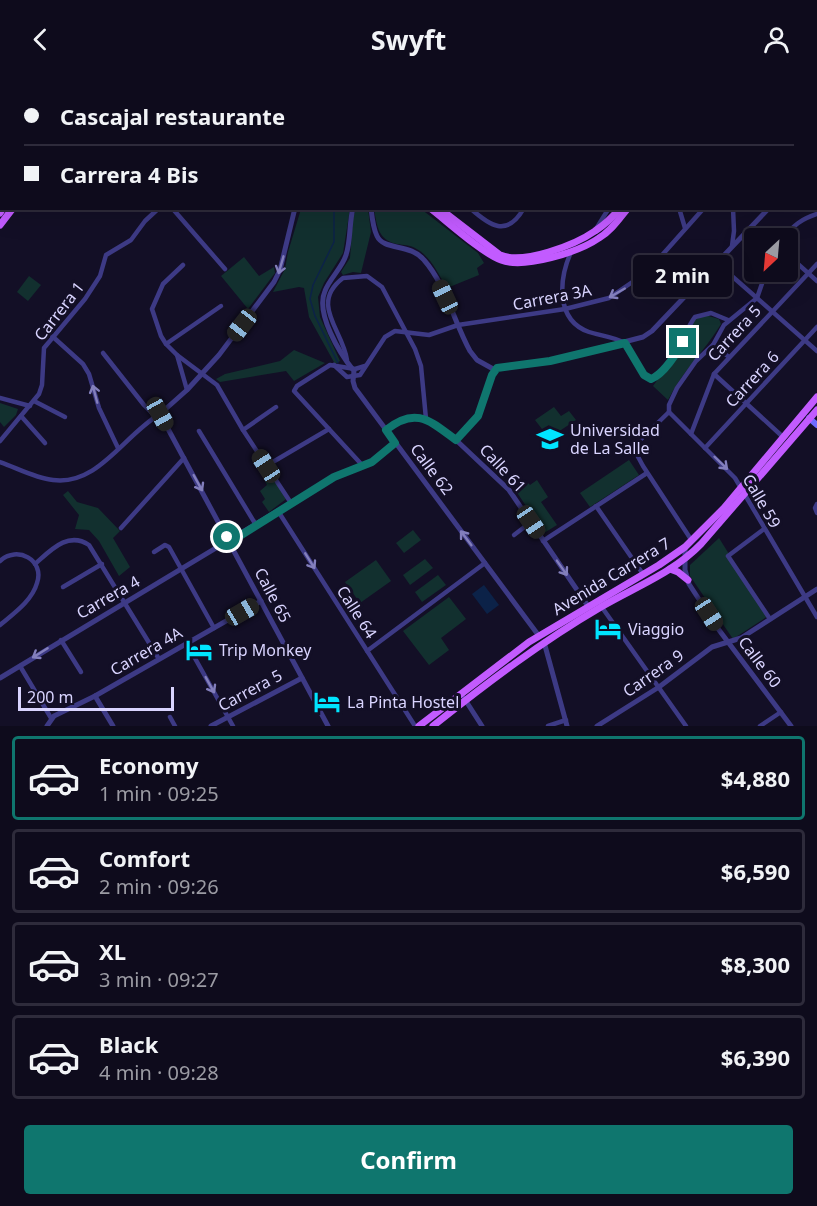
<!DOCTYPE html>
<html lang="en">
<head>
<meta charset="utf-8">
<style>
  body { margin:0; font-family:"Noto Sans",sans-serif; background:#171425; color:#f1f3f6; height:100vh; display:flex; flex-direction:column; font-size:22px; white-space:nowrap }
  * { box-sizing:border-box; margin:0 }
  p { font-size:20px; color:#9b9ba3 }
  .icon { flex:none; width:33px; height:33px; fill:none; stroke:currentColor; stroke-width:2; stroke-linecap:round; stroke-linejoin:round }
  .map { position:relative; height:648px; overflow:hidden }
  .panel { display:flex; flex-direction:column; background:#0e0b1c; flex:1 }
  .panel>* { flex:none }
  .banner { position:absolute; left:0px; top:0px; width:818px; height:132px; box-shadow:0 6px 24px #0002,0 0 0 2px #2e2b3b; display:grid; align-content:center; height:132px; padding:0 24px; background:#0e0b1c }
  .needle { width:39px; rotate:206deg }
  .buttons { position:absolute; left:744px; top:150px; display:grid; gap:12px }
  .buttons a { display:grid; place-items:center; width:54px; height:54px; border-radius:6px; background:#0e0b1c; box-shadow:0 6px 24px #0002,0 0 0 2px #2e2b3b; font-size:30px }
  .scale { position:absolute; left:18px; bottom:15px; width:156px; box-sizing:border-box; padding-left:6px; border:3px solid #d9d4ff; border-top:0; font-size:16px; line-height:21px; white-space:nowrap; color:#d9d4ff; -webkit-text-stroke:4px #130f26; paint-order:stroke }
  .end { position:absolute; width:27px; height:27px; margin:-14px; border:8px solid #0f766e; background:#fff; box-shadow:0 0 0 3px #fff }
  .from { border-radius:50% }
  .bubble { position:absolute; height:42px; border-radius:6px; background:#0e0b1c; box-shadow:0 6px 24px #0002,0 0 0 2px #2e2b3b; font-size:20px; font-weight:700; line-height:42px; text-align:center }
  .car { position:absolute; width:18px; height:36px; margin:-18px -9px; border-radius:8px; box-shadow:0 0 4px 2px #0007; background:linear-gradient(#222 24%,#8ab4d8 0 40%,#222 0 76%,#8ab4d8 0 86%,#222 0) }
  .banner b { display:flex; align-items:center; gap:21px; height:57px; font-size:22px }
  .banner b+b { border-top:2px solid #2e2b3b }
  .banner i { width:15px; height:15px; background:#f1f3f6 }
  ul { padding:10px 0 0; list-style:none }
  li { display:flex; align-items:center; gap:18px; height:84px; margin:0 12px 9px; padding:0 12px; border:3px solid #2e2b3b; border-radius:6px }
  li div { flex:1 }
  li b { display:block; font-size:22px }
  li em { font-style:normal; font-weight:700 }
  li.current { border-color:#0f766e }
  li>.icon { width:54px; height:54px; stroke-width:1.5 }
  .button { display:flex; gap:12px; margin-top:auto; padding:12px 24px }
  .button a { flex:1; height:69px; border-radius:6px; background:#0f766e; color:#fff; font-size:24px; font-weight:700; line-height:69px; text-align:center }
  header { display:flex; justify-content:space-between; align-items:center; height:78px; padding:0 24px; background:#0e0b1c; font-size:27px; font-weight:700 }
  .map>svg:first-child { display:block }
  .green { fill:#12302f }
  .water { fill:#0c2248 }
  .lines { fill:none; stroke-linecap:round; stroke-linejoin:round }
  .stream { stroke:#0c2248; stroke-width:1.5 }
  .minor { stroke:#3d3a85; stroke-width:4.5 }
  .tertiary { stroke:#3d3a85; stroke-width:5 }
  .secondary { stroke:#6f6bff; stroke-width:6 }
  .primary { stroke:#c25bff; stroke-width:7 }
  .oneway { stroke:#837fbc }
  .route { stroke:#0f766e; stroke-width:8 }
  .labels { text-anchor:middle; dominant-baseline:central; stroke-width:6; stroke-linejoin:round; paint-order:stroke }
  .street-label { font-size:16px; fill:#d9d4ff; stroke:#130f26 }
  .poi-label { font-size:16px; fill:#d9d4ff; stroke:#130f26; text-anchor:start }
</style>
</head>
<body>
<header><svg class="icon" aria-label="back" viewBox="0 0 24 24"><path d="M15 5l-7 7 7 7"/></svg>Swyft<svg class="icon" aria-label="person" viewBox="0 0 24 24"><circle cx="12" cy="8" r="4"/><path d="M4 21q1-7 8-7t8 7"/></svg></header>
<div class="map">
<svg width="817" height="648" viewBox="0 0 817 648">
  <rect width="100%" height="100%" fill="#130f26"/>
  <g class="green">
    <polygon points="301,131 350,131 343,175 324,205 318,219 320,239 340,283 335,286 309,239 304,210 299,209 273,214 285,191 288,174"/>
    <polygon points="356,131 368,131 371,154 361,195 353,194 343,197 341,194 350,180 353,139"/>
    <path d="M374 131H421L478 175 484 185 477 190 479 197 447 210C438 196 431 178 415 170 410 167 403 167 397 166 378 162 377 148 374 131Z"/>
    <polygon points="244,179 259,198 274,189 275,195 248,231 221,198"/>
    <polygon points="29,198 41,207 28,223 17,214"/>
    <path d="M705 237 719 241 721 246C705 273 682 293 668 322L653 308 681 270 694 242Z"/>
    <polygon points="294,272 325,285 294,303 286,293 220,304 216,301 225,296 280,283"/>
    <polygon points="0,325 18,331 16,337 4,349 0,344"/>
    <polygon points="554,329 561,338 569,333 576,342 555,356 549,347 542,351 535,342"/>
    <polygon points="629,382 639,397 590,429 580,415"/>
    <polygon points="272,397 286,421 269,434 262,424 265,421 260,413 267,407 265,403"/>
    <polygon points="537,402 548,419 541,424 557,447 544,455 516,413 528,405 530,407"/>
    <polygon points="68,413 77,424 98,430 120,453 113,460 130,489 119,498 99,463 89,452 75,451 79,437 63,417"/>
    <polygon points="413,452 421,462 404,475 396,465"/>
    <polygon points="719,460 768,538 733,561 690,498 690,487"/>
    <polygon points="425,481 433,490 410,507 403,497"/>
    <polygon points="376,482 391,503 360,525 345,504"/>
    <polygon points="438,497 446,507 422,524 415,514"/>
    <polygon points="449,519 466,541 441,560 449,572 429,587 403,553"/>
  </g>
  <polygon class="water" points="484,507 499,527 487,536 472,516"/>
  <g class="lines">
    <g class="stream">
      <polyline points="371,2 371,0"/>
      <polyline points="334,130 334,164 313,207 310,221 315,238 338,285"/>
    </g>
    <g class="minor">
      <polyline points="450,2 450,0"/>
      <polyline points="553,2 557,0"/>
      <polyline points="604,2 605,0"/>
      <polyline points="660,2 661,0"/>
      <polyline points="689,2 691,0"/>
      <polyline points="816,65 817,63"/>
      <polyline points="816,91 817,91"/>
      <polyline points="816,109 817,119"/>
      <polyline points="172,130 225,191"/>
      <path d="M470 130C490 148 507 160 524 130"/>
      <polyline points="679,130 685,150"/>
      <polyline points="596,151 609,130"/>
      <polyline points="765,157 769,160"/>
      <path d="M784 160C793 147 802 141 817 136"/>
      <polyline points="732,168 734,153 733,130"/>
      <path d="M571 174C559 201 555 242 589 254 598 257 618 260 625 265 634 273 637 291 648 300 670 302 684 252 695 239L711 235 728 242"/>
      <polyline points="788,177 817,203"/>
      <polyline points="717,185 817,273"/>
      <polyline points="183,187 163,206 152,231 161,258 166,266 177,277 217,307 243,352 291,425"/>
      <polyline points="647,194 648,201 653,205 703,199"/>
      <polyline points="52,258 83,286 89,296 99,330 118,370"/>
      <polyline points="166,266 221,228"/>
      <polyline points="713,267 729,279"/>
      <polyline points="103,275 144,327 155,338"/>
      <polyline points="177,277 187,312"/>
      <path d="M347 282C343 252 309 226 343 200L367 198 382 209 415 271 421 288 426 341"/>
      <polyline points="334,287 347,299 360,297 385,259 395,253 429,257 458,247 565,231 609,220 647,194 704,130"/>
      <polyline points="714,296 783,359"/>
      <polyline points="0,320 30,328"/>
      <polyline points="34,323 65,339"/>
      <polyline points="669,334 735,400 817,539"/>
      <polyline points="21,338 45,365"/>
      <polyline points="243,352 276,329"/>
      <polyline points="199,353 256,447"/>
      <polyline points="691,356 714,296 817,186"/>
      <polyline points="0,363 39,316 42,307 44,270 85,221 100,198 106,177 131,162 145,143 159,130"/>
      <polyline points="705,370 817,249"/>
      <path d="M0 384C17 390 35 400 53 402 98 408 124 357 160 336"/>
      <polyline points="266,388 329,351"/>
      <polyline points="363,388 294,313 297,308 330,287 355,291 365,288"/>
      <polyline points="817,426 815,430 817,435"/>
      <polyline points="596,428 643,496"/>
      <polyline points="278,433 415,648"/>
      <polyline points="121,450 184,380"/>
      <polyline points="764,451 728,478 770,541"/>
      <polyline points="514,457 531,444"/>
      <polyline points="543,463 647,395"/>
      <polyline points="692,463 643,388 636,375 636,366 669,334 669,327 677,310 696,283 713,267 724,247 757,220 766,194"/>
      <polyline points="154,474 165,467 169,469 214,550"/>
      <path d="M0 483C17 467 45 482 37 505 32 523 13 536 0 547"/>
      <path d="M35 486C51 472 68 453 89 467L159 581"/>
      <polyline points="63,509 102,486"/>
      <polyline points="601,528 686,648"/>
      <polyline points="61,562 81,594"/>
      <polyline points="187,566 233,648"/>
      <polyline points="367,573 485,485"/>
      <polyline points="20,588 51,640"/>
      <polyline points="170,639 175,648"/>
      <polyline points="548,648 566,642"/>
      <polyline points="760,648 781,634"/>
    </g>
    <g class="tertiary">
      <polyline points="354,2 355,0"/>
      <polyline points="390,2 390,0"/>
      <polyline points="791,2 793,0"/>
      <polyline points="295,130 280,192 274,204 219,277 187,312 160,336 328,648"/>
      <path d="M353 130C349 145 351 162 346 177 342 190 330 200 325 213 315 235 340 276 354 293L353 303 355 310 539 558"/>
      <path d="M371 130C372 139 373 150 377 158 384 173 410 165 424 182 446 207 454 244 470 273L477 282 495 292"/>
      <polyline points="386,352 401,342 418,339 426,341 456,362 509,412 588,528"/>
      <polyline points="456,362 478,338 492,297 497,290 559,281 643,259 652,253 769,130"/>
      <polyline points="685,469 685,492 689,506 719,552 791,648"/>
      <polyline points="544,564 567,648"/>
      <polyline points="0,600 334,399 372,384 395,365"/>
      <polyline points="95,618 113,648"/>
      <polyline points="464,620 482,648"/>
      <polyline points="47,648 54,638 95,618 261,523"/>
      <polyline points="211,648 302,600"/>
      <polyline points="597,648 659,609 712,569 741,560 817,511"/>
    </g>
    <polyline class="secondary" points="809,340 817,347"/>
    <g class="primary">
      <polyline points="320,0 326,2"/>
      <polyline points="340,0 342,2"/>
      <polyline points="384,0 384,2"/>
      <polyline points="279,2 282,0"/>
      <polyline points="297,2 304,0"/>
      <polyline points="398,2 399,0"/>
      <polyline points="729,2 730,0"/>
      <polyline points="737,2 738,0"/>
      <path d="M430 130C448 144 482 175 501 182 524 191 579 174 599 160 611 153 619 141 628 130"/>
      <path d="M439 130 500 177C523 187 575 167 595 153 604 147 613 139 620 130"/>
      <polyline points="0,135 3,130"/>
      <polyline points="0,147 13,130"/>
      <polyline points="670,491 678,494 688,502"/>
      <polyline points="419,648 529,564 659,487 685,469 724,430 817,319"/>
      <path d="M433 648C487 605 541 564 601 529 635 509 673 495 701 466L817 332"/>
    </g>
  </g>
  <defs><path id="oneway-shaft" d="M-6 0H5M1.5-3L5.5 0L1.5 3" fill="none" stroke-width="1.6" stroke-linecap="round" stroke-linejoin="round" transform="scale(1.5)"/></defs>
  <g class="oneway">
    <use href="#oneway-shaft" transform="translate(281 187) rotate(106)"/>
    <use href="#oneway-shaft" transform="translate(617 215) rotate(150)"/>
    <use href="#oneway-shaft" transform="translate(95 316) rotate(-105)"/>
    <use href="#oneway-shaft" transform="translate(721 385) rotate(44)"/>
    <use href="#oneway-shaft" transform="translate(198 405) rotate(61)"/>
    <use href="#oneway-shaft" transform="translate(466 460) rotate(-127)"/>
    <use href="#oneway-shaft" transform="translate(310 483) rotate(58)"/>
    <use href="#oneway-shaft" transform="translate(562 490) rotate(55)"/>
    <use href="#oneway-shaft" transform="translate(40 575) rotate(148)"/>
    <use href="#oneway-shaft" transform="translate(210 607) rotate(61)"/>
  </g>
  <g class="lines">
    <path class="route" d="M227 459 230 464 334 399 372 384 395 365 386 352C416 328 430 343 456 362L478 338 492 297 497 290 550 283 625 265 644 297 651 301C664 296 676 276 683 264"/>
  </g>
  <defs>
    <g id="university-bare" transform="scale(2.07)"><path d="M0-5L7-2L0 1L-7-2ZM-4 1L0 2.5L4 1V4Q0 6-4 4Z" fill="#00e5ff" stroke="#130f26" stroke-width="2.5" paint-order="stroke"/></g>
    <g id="hotel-bare" transform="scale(2.07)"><path d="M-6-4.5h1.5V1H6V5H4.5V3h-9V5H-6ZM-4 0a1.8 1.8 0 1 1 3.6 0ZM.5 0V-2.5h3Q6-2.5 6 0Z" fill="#00e5ff" stroke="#130f26" stroke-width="2.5" paint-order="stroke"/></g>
  </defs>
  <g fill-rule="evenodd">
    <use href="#university-bare" x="550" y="361"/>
    <use href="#hotel-bare" x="608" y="551"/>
    <use href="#hotel-bare" x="199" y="572"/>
    <use href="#hotel-bare" x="327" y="624"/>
  </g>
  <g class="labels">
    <g class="street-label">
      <text transform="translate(552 219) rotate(-11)">Carrera 3A</text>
      <text transform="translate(59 233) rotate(-52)">Carrera 1</text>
      <text transform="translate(734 255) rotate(-47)">Carrera 5</text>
      <text transform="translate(752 301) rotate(-47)">Carrera 6</text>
      <text transform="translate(503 390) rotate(47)">Calle 61</text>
      <text transform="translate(432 391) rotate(53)">Calle 62</text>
      <text transform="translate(762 423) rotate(60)">Calle 59</text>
      <text transform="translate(611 498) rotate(-31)">Avenida Carrera 7</text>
      <text transform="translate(273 517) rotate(62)">Calle 65</text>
      <text transform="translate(108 519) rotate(-30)">Carrera 4</text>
      <text transform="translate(357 534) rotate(57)">Calle 64</text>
      <text transform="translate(146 573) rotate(-30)">Carrera 4A</text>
      <text transform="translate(760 584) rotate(53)">Calle 60</text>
      <text transform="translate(653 595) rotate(-35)">Carrera 9</text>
      <text transform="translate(250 612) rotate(-28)">Carrera 5</text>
    </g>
    <g class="poi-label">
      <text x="570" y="352">Universidad<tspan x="570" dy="18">de La Salle</tspan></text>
      <text x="628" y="551">Viaggio</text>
      <text x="219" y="572">Trip Monkey</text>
      <text x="347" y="624">La Pinta Hostel</text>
    </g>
  </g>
</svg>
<div class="buttons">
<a><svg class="needle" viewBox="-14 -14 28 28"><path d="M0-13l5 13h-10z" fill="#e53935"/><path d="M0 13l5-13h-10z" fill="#9b9ba3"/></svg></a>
</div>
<div class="scale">200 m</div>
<i class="end from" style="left:227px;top:459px"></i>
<i class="end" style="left:683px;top:264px"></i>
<div class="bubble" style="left:633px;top:177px;width:99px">2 min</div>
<i class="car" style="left:445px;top:219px;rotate:335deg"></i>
<i class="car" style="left:242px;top:247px;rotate:218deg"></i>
<i class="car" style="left:160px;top:336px;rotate:151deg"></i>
<i class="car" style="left:266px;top:388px;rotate:327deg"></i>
<i class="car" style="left:531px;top:444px;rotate:146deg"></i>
<i class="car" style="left:242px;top:534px;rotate:60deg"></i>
<i class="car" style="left:709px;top:536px;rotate:147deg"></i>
<div class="banner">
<b><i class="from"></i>Cascajal restaurante</b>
<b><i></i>Carrera 4 Bis</b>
</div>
</div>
<section class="panel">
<ul>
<li class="current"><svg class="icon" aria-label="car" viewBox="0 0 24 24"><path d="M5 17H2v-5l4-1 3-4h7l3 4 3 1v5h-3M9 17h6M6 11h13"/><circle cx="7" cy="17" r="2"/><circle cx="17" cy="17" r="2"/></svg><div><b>Economy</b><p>1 min · 09:25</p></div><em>$4,880</em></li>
<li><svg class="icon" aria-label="car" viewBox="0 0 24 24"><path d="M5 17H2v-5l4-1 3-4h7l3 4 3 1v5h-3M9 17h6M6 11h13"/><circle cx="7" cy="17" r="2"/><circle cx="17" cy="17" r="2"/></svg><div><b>Comfort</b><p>2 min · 09:26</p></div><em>$6,590</em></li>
<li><svg class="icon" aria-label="car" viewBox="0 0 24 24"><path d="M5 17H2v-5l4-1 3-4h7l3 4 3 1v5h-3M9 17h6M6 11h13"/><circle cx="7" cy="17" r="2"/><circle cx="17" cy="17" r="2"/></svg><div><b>XL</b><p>3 min · 09:27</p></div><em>$8,300</em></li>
<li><svg class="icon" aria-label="car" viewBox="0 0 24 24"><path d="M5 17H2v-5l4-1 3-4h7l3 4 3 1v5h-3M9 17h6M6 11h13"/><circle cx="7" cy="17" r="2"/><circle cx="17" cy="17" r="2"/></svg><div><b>Black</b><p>4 min · 09:28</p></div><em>$6,390</em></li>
</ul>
<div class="button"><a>Confirm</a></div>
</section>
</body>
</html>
